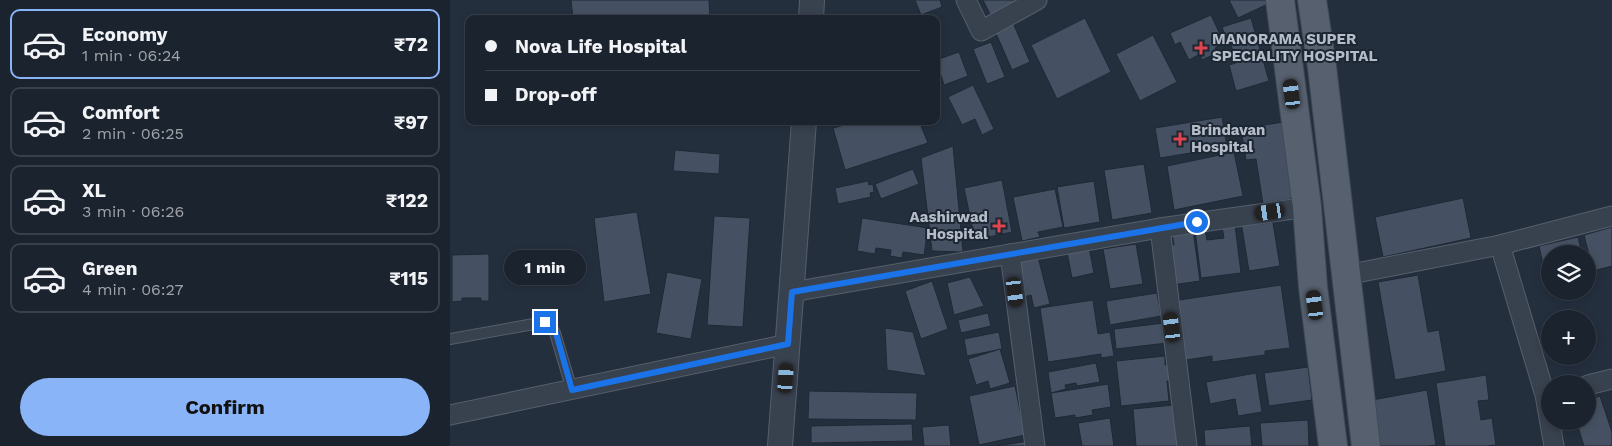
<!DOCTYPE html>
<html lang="en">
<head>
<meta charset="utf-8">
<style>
  body { margin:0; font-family:"Work Sans",sans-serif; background:#282f3a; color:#f1f3f6; height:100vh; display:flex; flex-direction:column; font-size:19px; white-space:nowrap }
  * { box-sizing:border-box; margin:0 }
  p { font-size:16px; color:#a0a4aa }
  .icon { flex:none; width:28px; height:28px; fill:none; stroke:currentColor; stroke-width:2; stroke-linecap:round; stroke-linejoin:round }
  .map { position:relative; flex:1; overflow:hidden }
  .details { display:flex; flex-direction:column; background:#1b232e; width:450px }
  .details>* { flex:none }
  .hud { position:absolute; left:15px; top:15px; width:475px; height:110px; border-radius:10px; box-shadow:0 2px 8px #0003,0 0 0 1px #39404a; display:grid; align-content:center; height:110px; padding:0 20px; background:#1b232e }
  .controls { position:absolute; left:1091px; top:245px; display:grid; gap:10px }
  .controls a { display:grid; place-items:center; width:55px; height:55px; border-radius:50%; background:#1b232e; box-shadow:0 2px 8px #0003,0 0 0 1px #39404a; font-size:25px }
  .end { position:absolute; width:22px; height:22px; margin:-11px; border:6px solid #1a73e8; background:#fff; box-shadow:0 0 0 2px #fff }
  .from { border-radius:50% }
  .bubble { position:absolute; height:35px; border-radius:18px; background:#1b232e; box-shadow:0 2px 8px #0003,0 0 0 1px #39404a; font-size:16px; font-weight:700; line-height:35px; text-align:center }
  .car { position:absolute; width:15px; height:30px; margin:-15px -8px; border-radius:6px; box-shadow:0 0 4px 1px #0007; background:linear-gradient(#222 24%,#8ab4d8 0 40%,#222 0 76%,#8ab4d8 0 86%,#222 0) }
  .hud b { display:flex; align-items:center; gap:18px; height:48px; font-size:19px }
  .hud b+b { border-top:1px solid #39404a }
  .hud i { width:12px; height:12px; background:#f1f3f6 }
  ul { padding:9px 0 0; list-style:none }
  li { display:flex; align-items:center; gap:15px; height:70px; margin:0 10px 8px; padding:0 10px; border:2px solid #39404a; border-radius:10px }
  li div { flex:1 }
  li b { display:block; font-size:19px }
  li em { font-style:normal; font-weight:700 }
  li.current { border-color:#8ab4f8 }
  li>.icon { width:45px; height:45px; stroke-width:1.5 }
  .primary-button { display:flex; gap:10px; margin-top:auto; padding:10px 20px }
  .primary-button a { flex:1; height:58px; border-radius:30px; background:#8ab4f8; color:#111; font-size:20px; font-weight:700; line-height:58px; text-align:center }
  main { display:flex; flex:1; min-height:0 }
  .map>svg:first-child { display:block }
  .building { fill:#455162; stroke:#1f2835 }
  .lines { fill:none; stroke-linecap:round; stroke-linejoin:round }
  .service-casing { stroke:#565f6c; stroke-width:12 }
  .minor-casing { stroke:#565f6c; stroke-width:21 }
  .tertiary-casing { stroke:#565f6c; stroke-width:26 }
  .primary-casing { stroke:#414a57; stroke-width:30 }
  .service { stroke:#38414e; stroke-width:10 }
  .minor { stroke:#38414e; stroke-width:19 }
  .tertiary { stroke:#38414e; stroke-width:24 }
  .primary { stroke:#56606e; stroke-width:28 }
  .route { stroke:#1a73e8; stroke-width:6 }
  .health-dot { fill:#e0444e; stroke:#1d2633; stroke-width:2 }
  .labels { text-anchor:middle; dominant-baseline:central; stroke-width:4; stroke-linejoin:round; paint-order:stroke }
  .poi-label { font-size:15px; font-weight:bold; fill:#b4bcc9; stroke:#1d2633; text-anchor:start }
</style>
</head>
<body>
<main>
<section class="details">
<ul>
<li class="current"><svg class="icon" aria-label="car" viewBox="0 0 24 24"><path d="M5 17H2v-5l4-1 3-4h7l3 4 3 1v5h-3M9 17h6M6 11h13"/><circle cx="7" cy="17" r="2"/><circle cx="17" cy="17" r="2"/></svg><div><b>Economy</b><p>1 min · 06:24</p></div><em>₹72</em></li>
<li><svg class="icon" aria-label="car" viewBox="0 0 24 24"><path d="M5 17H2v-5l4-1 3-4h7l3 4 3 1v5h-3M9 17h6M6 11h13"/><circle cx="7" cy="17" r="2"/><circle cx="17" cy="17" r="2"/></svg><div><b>Comfort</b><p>2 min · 06:25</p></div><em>₹97</em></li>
<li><svg class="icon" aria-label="car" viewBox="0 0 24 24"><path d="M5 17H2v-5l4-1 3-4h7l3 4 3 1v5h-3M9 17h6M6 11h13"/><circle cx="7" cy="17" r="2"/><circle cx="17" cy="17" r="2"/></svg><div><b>XL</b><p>3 min · 06:26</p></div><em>₹122</em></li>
<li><svg class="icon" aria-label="car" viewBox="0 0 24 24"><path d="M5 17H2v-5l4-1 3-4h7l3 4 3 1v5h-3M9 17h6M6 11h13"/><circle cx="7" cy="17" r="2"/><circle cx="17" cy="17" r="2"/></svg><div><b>Green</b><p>4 min · 06:27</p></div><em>₹115</em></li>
</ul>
<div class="primary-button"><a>Confirm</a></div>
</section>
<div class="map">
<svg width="1162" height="446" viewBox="0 0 1162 446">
  <rect width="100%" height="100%" fill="#242f3e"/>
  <g class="building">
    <polygon points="121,0 259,0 260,19 123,19"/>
    <polygon points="465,0 490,0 492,7 471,15"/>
    <polygon points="533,0 573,0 541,16"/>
    <polygon points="779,0 820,0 820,3 788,18"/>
    <polygon points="761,15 774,43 765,48 767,53 752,60 750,54 739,60 730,42 725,45 720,33"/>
    <polygon points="635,18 661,72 607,99 581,45"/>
    <polygon points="801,18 819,81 786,91 779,65 786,63 779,37 776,38 772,27"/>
    <polygon points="563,23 580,62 562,70 545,31"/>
    <polygon points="703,35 727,82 690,101 666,54"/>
    <polygon points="541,42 555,77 537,84 523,49"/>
    <polygon points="509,52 518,76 494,85 486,60"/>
    <polygon points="523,85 544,129 532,135 525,119 512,125 498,97"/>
    <polygon points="772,117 777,147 710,158 705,128"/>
    <polygon points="410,121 469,121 478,143 395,170 383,128"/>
    <polygon points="833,122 846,198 813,204 806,159 796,160 791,129"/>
    <polygon points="503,146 513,252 482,251 471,158"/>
    <polygon points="225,150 270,154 269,174 223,171"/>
    <polygon points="784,152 793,196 724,210 717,166"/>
    <polygon points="694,164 702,213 662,220 654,170"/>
    <polygon points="463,169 469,184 431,199 425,184"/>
    <polygon points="552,180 562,232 525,240 514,188"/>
    <polygon points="418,181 419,185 423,184 424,192 420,193 421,197 388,204 385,188"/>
    <polygon points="644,181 650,222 614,228 607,187"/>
    <polygon points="605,189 613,227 588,232 590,237 572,241 563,197"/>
    <polygon points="1013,198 1021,238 933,257 925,217"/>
    <polygon points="187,212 201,294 154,302 144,218"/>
    <polygon points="264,216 300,218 293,327 257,325"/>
    <polygon points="822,217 830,266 799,271 791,222"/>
    <polygon points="412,218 478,228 474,255 453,252 452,258 440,256 441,250 426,248 425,254 407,251"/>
    <polygon points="785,225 791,273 751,278 745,230 755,229 757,240 774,238 772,227"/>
    <polygon points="1162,227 1162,266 1143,271 1134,235"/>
    <polygon points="743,230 750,281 722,285 721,245 724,245 722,233"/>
    <polygon points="1128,237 1132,254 1100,254 1100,277 1096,278 1089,246"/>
    <polygon points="686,244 693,284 660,289 653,249"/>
    <polygon points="639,247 644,273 622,278 617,252"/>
    <polygon points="39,254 39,301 31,301 31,298 12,298 12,301 2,302 2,255"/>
    <polygon points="588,257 600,304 584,308 581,295 574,297 566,262"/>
    <polygon points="217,272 252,279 241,339 206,333"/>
    <polygon points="968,275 978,332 989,330 996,371 945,380 928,282"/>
    <polygon points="520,277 534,306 504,315 497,283"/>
    <polygon points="482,281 498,329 471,339 455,291"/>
    <polygon points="831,285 840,348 815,351 815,355 762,362 762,356 730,361 722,301"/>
    <polygon points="707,293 711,316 660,325 656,301"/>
    <polygon points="643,300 648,334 660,332 664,356 651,358 651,354 598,362 590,308"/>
    <polygon points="538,313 541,326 511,333 508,320"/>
    <polygon points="714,323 717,343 666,349 664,329"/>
    <polygon points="435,328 463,332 476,376 437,370"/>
    <polygon points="549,332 552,349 517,356 514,339"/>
    <polygon points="550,349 560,383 540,389 538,381 526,385 518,359"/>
    <polygon points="715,356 715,365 722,364 724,380 717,381 719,401 671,406 666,361"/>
    <polygon points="646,363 650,382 627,386 626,383 615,385 616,389 601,393 598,372"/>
    <polygon points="858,367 862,400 819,406 814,373"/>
    <polygon points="806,373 812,412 788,416 785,399 760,404 756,382"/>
    <polygon points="1036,375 1039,400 1028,401 1031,420 1042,418 1046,445 1037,446 995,446 986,383"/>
    <polygon points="658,384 661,407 642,410 643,415 625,418 625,415 605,418 601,393"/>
    <polygon points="565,386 575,435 529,445 519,396"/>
    <polygon points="977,390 986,445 978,446 930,446 922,400"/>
    <polygon points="359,391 467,393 466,420 358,419"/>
    <polygon points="1150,396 1162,432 1162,446 1134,446 1126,421 1138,421 1138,400"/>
    <polygon points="724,405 728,446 686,446 683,409"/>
    <polygon points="660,418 664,446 632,446 628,423"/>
    <polygon points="858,420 859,446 812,446 810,423"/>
    <polygon points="462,424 463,441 361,443 361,426"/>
    <polygon points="499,425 501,446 474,446 472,427"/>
    <polygon points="800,426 802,446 755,446 754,430"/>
    <polygon points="579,441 580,446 546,446"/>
  </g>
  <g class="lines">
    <g class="service-casing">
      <polyline id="service" points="0,339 95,322 101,326 105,333 122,390"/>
    </g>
    <g class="minor-casing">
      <g id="minor">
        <polyline points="516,0 531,31 587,0"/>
        <polyline points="710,228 737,446"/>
        <polyline points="1050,245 1095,395 1104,446"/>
        <polyline points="560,254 585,446"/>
        <polyline points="896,275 1050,245 1162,216"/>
        <polyline points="342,292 710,228 857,207"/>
        <polyline points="1138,385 1162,379"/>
        <polyline points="0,415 338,344"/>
      </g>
    </g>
    <g class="tertiary-casing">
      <g id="tertiary">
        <polyline points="361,19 362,0"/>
        <polyline points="330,446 354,121"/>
      </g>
    </g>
    <g class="primary-casing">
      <g id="primary">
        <polyline points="830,0 857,207 863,287 883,446"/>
        <polyline points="862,0 872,67 916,446"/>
      </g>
    </g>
    <use href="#service" class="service"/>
    <use href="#minor" class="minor"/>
    <use href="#tertiary" class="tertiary"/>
    <use href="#primary" class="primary"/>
  </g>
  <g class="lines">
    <polyline class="route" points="95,322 100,326 106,333 122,390 338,344 342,292 747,222"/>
  </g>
  <g class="health-dot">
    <path d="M748.5 40.5h5v5h5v5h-5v5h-5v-5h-5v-5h5z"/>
    <path d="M727.5 131.5h5v5h5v5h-5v5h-5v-5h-5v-5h5z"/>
    <path d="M546.5 218.5h5v5h5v5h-5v5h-5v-5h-5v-5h5z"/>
  </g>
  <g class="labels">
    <g class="poi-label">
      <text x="762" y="39">MANORAMA SUPER<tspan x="762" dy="17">SPECIALITY HOSPITAL</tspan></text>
      <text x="741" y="130">Brindavan<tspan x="741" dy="17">Hospital</tspan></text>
      <text x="538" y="217" text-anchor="end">Aashirwad<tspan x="538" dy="17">Hospital</tspan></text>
    </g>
  </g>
</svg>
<div class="controls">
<a><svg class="icon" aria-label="layers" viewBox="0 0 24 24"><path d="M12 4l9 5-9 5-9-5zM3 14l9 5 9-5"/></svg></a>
<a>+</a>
<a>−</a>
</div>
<i class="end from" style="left:747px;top:222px"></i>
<i class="end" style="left:95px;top:322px"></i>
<div class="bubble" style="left:54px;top:250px;width:82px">1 min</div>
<i class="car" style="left:842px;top:94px;rotate:353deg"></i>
<i class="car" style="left:820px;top:212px;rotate:262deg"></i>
<i class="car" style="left:565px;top:292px;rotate:173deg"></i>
<i class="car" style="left:865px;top:305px;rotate:353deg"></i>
<i class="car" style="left:722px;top:327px;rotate:353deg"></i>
<i class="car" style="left:336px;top:378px;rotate:4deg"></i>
<div class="hud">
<b><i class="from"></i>Nova Life Hospital</b>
<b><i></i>Drop-off</b>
</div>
</div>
</main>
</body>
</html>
